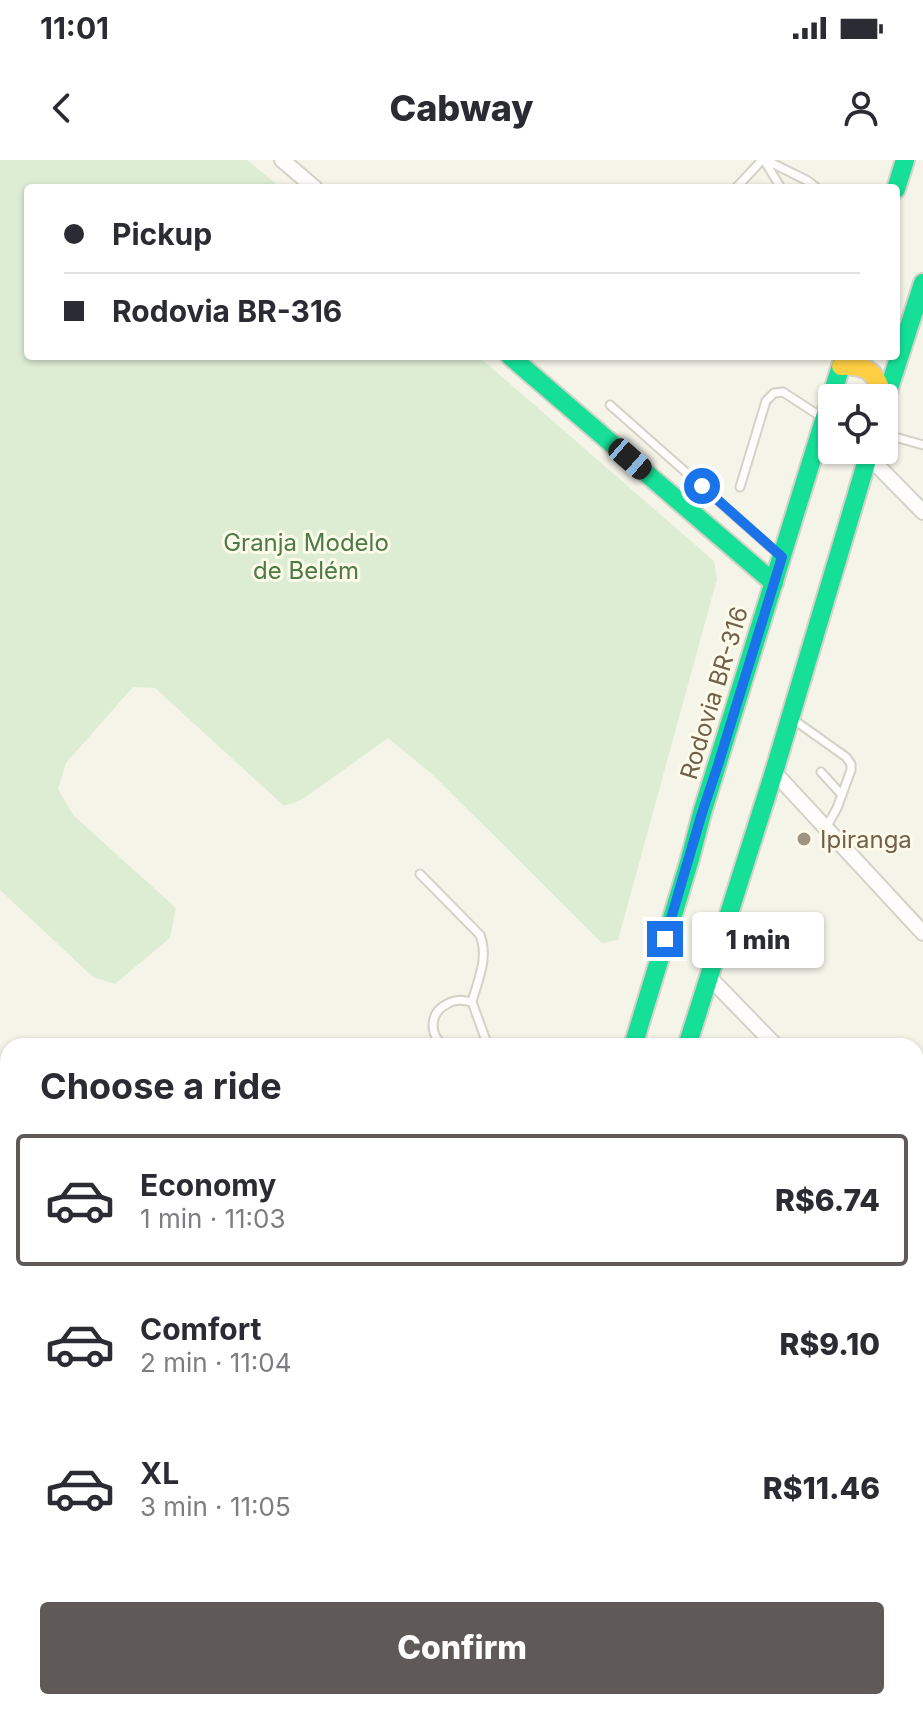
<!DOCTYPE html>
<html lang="en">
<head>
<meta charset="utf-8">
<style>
  body { margin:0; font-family:Inter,sans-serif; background:#f7f7f7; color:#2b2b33; height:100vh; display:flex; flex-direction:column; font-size:30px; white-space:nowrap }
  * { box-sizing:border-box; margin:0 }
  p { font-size:26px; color:#7c7c81 }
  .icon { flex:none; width:44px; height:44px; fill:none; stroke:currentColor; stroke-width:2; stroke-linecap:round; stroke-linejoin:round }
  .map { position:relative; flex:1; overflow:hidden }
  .side { position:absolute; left:0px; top:878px; width:924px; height:672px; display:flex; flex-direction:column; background:#fff; border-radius:24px 24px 0 0; box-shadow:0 2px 6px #0004 }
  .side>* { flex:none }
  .hud { position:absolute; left:24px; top:24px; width:876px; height:176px; border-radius:8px; box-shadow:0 2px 6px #0004; display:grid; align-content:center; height:176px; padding:0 40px; background:#fff }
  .buttons { position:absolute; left:818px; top:224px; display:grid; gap:16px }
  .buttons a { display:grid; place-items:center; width:80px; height:80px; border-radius:8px; background:#fff; box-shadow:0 2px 6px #0004; font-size:40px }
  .end { position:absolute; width:36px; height:36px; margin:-18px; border:10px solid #1a73e8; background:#fff; box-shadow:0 0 0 4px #fff }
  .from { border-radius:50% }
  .bubble { position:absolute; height:56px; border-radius:8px; background:#fff; box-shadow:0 2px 6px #0004; font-size:26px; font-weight:800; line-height:56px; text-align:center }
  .car { position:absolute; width:24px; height:48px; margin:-24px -12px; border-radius:10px; box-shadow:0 0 6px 2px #0007; background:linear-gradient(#222 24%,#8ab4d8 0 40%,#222 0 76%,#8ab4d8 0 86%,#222 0) }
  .hud b { display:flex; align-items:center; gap:28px; height:76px; font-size:30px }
  .hud b+b { border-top:2px solid #e1e1e2 }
  .hud i { width:20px; height:20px; background:#2b2b33 }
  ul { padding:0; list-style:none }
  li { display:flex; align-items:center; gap:24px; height:132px; margin:0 16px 12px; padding:0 24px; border:4px solid transparent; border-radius:8px }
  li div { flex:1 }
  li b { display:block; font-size:30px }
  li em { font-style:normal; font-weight:800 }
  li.active { border-color:#5f5a57 }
  li>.icon { width:72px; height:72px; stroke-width:1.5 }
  h2 { padding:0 40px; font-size:36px; line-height:96px }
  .cta { display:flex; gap:16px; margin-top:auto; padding:16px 40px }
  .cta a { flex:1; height:92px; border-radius:8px; background:#5f5a57; color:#fff; font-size:32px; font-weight:800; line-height:92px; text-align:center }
  .status { display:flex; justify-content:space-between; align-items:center; height:56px; padding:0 40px; background:#fff; direction:ltr }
  .status svg { height:22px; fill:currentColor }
  header { display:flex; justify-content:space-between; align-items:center; height:104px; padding:0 40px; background:#fff; font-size:36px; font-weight:800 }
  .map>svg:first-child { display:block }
  .green { fill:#ddedd4 }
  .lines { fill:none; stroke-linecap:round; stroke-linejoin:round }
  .lane-casing { stroke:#d4d1c7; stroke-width:11 }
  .street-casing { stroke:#d4d1c7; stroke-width:18 }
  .fast-casing { stroke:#d5d1c7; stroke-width:22 }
  .slow-casing { stroke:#d5d1c7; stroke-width:22 }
  .lane { stroke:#fefdfc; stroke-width:7 }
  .street { stroke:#fefdfc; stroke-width:14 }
  .fast { stroke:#16e098; stroke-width:18 }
  .slow { stroke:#ffcf43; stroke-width:18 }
  .route { stroke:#1a73e8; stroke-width:10 }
  .poi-dot { fill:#9f9482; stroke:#fefaea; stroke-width:3 }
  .labels { text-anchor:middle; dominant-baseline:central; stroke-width:6; stroke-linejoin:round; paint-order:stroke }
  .park-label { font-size:24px; fill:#4b7b47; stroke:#fefaea }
  .street-label { font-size:24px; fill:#71614b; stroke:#fefaea }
  .poi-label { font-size:24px; fill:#71614b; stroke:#fefaea; text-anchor:start }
</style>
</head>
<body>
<div class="status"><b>11:01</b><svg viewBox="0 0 49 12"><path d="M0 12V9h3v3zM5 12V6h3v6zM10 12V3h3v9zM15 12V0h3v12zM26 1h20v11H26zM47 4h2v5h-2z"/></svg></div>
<header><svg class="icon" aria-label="back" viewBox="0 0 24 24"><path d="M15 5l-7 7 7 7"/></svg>Cabway<svg class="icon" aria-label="person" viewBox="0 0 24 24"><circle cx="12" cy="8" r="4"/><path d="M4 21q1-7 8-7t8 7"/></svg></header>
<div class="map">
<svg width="923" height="1550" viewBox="0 0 923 1550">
  <rect width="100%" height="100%" fill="#f5f4e9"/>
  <polygon class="green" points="0,0 247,0 281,28 28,28 28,196 478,196 714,401 717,419 618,780 602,783 433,615 388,578 303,639 284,646 155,528 133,527 66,603 58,629 73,655 176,748 170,778 115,824 93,817 0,730"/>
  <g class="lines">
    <g class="lane-casing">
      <g id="lane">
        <polyline points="764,0 781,28"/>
        <polyline points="766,0 808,21 817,28"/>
        <polyline points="736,28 762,0"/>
        <polyline points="610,245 777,393"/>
        <polyline points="884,274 923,285"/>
        <polyline points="740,327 766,241 774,233 783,232 820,256"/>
        <polyline points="794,560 846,597 851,604 851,610 837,648 826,668"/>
        <polyline points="821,612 842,635"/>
        <path d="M420 714 480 775C489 798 478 819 472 842"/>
        <path d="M444 886C429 875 429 853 447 844 455 839 463 840 472 842L488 886"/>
        <polyline points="339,1542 362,1550"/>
        <polyline points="328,1550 330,1542"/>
        <polyline points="880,1550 880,1542"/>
      </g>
    </g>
    <g class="street-casing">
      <g id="street">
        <polyline points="282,0 315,28"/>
        <polyline points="868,296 923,352"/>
        <polyline points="774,612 923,773"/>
        <polyline points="709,817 776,886"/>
        <polyline points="916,1031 923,1038"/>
        <polyline points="0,1085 8,1093"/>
        <polyline points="916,1293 923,1300"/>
        <polyline points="0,1374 8,1381"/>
        <polyline points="189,1542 198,1550"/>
        <polyline points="644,1542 652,1550"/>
        <polyline points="908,1542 916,1550"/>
      </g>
    </g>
    <g class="fast-casing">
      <g id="fast">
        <polyline points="896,29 905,0"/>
        <polyline points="510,196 774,423"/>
        <polyline points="884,244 923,123"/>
        <polyline points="633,886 690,699 702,653 844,196"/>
        <polyline points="687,886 774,612 870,290"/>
        <polyline points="0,1546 5,1550"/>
        <polyline points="430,1550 432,1542"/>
        <polyline points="490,1550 492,1542"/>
      </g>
    </g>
    <g class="slow-casing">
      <path id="slow" d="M841 206C869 204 876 213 884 238"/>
    </g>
    <use href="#lane" class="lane"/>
    <use href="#street" class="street"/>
    <use href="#fast" class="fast"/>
    <use href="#slow" class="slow"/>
  </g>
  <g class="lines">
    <polyline class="route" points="665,779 702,653 718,605 782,397 702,326"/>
  </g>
  <circle class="poi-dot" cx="804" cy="679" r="8"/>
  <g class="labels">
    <g class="park-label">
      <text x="306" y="382">Granja Modelo<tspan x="306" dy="28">de Belém</tspan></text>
    </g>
    <g class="street-label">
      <text transform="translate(714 533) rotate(-73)">Rodovia BR-316</text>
    </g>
    <g class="poi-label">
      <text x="820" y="679">Ipiranga</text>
    </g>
  </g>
</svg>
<div class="buttons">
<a><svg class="icon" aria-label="locate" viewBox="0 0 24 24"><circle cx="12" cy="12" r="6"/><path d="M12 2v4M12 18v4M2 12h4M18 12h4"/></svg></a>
</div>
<i class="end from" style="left:702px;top:326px"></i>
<i class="end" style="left:665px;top:779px"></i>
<div class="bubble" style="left:692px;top:752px;width:132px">1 min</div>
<i class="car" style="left:630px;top:299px;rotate:131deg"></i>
<div class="hud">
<b><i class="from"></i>Pickup</b>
<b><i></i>Rodovia BR-316</b>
</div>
<section class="side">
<h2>Choose a ride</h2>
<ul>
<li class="active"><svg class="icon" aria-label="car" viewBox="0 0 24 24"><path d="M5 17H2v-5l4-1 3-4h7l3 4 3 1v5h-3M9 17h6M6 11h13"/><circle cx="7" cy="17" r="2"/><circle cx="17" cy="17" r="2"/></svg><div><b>Economy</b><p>1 min · 11:03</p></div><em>R$6.74</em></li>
<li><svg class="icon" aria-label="car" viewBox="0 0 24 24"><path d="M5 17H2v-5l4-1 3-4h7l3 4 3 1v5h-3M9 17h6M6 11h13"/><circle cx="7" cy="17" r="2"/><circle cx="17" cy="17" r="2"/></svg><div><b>Comfort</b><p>2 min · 11:04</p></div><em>R$9.10</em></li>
<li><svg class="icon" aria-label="car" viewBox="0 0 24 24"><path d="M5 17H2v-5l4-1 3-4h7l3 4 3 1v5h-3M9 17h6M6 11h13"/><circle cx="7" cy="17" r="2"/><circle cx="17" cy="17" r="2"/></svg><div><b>XL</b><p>3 min · 11:05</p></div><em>R$11.46</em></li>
</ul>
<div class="cta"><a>Confirm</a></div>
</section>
</div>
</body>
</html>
